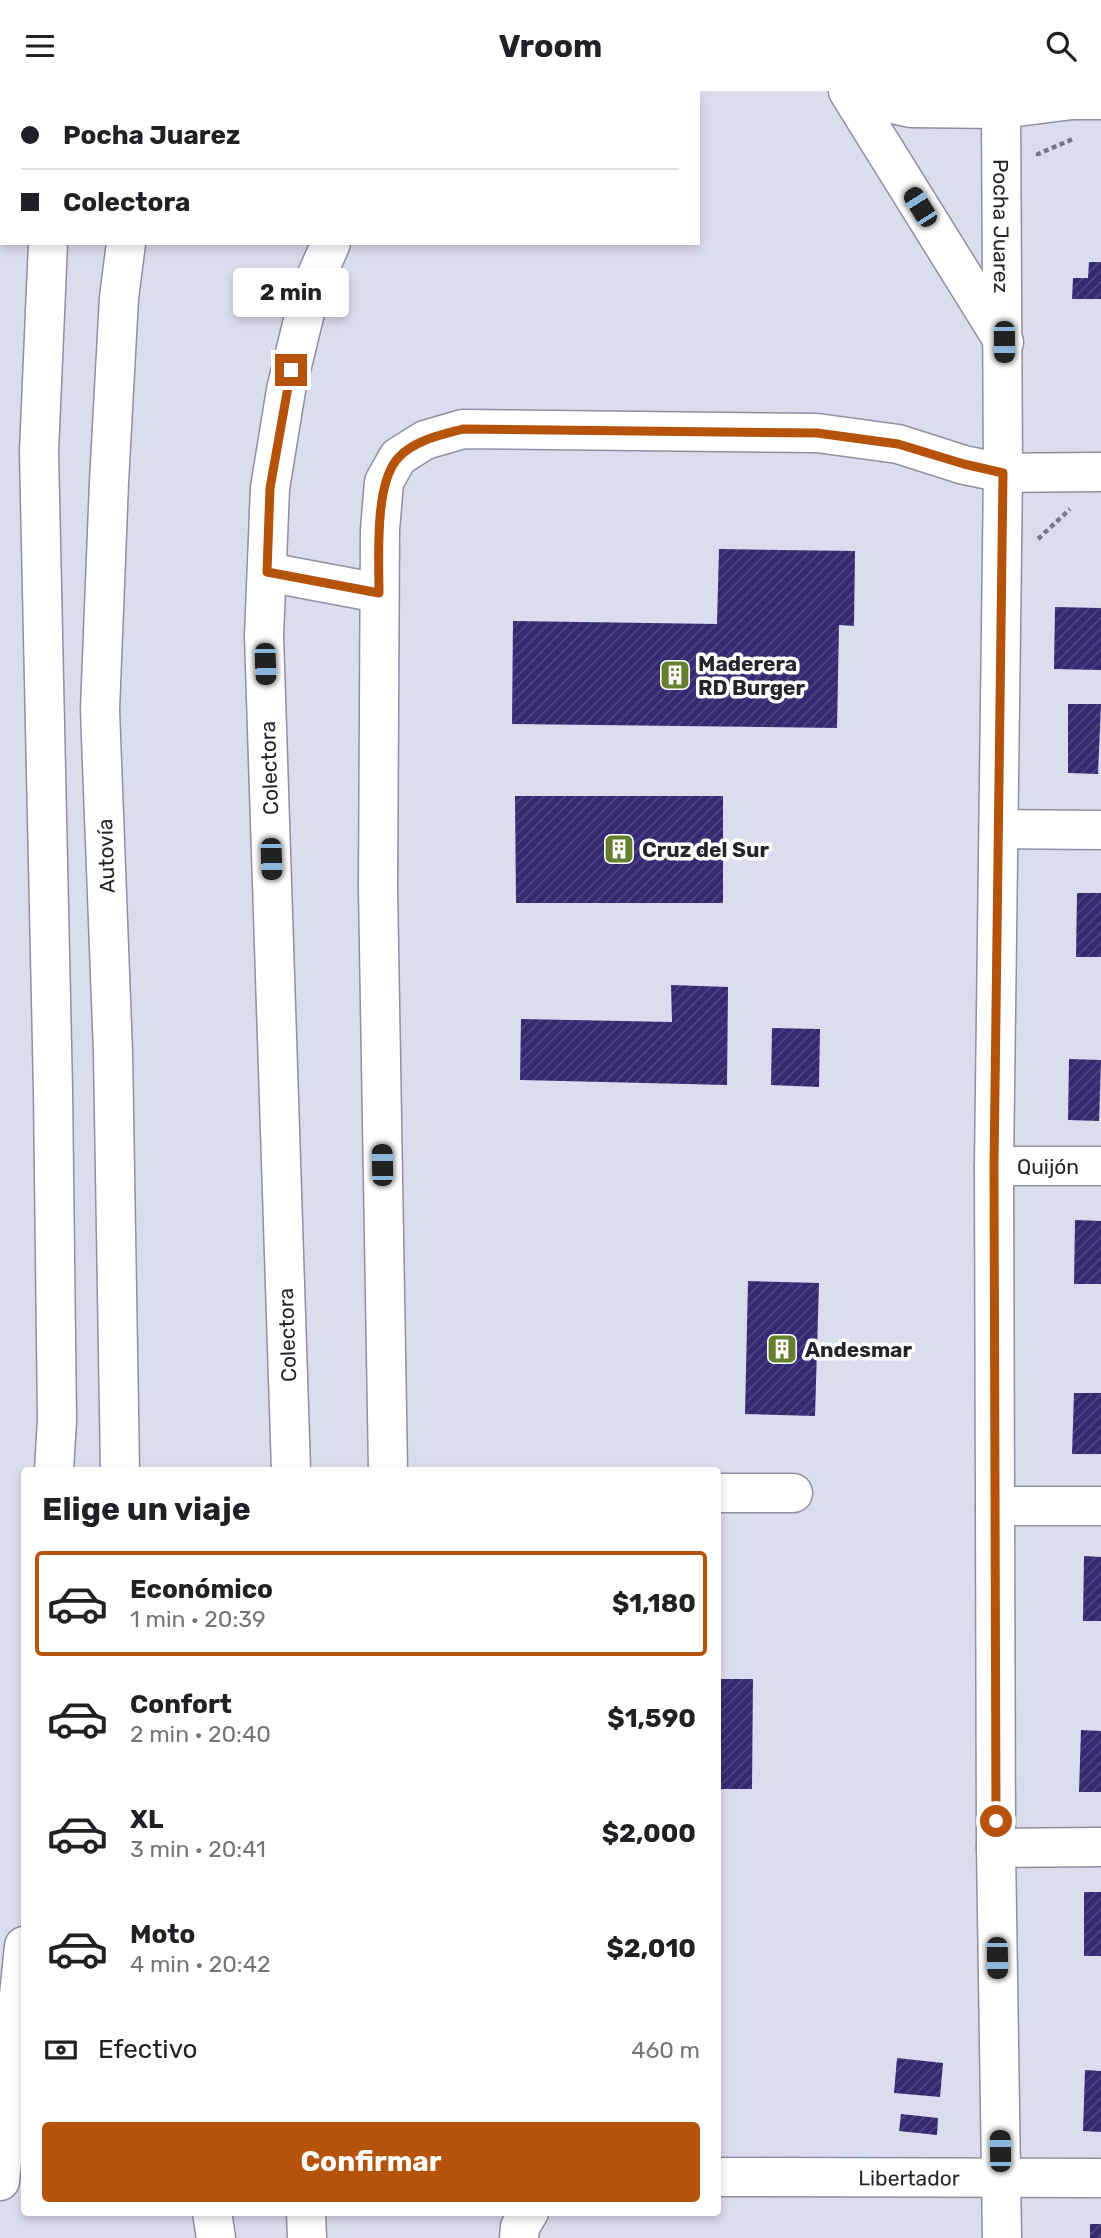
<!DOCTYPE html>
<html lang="es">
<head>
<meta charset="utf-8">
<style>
  body { margin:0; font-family:Rubik,sans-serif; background:#f6f6f6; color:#202124; height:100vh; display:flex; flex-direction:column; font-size:26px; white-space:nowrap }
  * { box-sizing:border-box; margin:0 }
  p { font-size:23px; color:#757577 }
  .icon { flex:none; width:38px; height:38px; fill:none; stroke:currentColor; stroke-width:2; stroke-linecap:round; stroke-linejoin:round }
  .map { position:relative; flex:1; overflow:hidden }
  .side { position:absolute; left:21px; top:1376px; width:700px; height:749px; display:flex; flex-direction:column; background:#fff; border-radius:7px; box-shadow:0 4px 10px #0003 }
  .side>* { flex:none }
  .top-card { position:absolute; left:0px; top:0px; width:700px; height:154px; box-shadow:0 4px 10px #0003; display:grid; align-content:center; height:154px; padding:0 21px; background:#fff }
  .end { position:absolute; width:32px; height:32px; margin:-16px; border:9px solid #b45309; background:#fff; box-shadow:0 0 0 4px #fff }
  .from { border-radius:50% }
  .bubble { position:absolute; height:49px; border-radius:7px; background:#fff; box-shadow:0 4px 10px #0003; font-size:23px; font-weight:700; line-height:49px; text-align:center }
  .car { position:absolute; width:21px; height:42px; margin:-21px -10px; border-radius:9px; box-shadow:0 0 5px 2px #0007; background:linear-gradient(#222 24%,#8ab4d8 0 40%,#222 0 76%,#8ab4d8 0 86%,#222 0) }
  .top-card b { display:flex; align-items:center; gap:24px; height:66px; font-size:26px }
  .top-card b+b { border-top:2px solid #e0e0e0 }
  .top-card i { width:18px; height:18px; background:#202124 }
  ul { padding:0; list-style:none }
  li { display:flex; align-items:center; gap:21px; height:105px; margin:0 14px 10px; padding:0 7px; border:4px solid transparent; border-radius:7px }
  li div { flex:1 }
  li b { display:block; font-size:26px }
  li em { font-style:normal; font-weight:700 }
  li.current { border-color:#b45309 }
  li>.icon { width:63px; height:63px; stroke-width:1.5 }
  h2 { padding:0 21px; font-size:32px; line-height:84px }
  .pay { display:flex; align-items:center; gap:18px; height:77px; padding:0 21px; font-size:26px }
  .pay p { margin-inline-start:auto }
  .cta { display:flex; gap:14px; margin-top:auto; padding:14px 21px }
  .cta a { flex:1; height:80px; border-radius:7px; background:#b45309; color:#fff; font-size:28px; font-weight:700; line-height:80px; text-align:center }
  header { display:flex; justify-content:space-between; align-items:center; height:91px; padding:0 21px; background:#fff; font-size:32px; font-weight:700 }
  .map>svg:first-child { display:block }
  .building { fill:url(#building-hatch) }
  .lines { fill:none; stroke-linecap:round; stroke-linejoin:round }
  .minor-casing { stroke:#908fa1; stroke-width:41 }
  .path { stroke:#787885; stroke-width:4.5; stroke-dasharray:5 3.5; stroke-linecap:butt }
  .minor { stroke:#fff; stroke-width:38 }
  .route { stroke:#b45309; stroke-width:9 }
  .labels { text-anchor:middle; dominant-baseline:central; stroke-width:7; stroke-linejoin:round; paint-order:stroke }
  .street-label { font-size:21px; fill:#24242b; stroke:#fff }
  .poi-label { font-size:21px; font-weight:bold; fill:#24242b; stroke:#fff; text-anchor:start }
</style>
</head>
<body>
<header><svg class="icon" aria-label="menu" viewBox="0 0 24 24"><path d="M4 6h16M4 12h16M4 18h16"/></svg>Vroom<svg class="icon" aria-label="search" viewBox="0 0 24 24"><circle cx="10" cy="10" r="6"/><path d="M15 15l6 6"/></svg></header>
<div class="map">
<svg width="1101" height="2147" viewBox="0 0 1101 2147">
  <defs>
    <pattern id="building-hatch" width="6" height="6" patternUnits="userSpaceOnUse" patternTransform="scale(1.75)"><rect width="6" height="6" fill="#362971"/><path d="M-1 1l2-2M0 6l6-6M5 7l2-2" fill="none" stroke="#514781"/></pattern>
  </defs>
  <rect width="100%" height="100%" fill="#dcdcef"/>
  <g class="building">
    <polygon points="1089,171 1101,171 1101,208 1072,208 1073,187 1088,187"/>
    <polygon points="719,458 855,460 854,535 839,534 837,637 512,633 513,530 717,533"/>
    <polygon points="1055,516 1101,517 1101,579 1054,578"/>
    <polygon points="1068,613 1101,613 1098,683 1068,682"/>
    <polygon points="515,705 723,705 723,812 516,812"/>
    <polygon points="1077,802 1101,802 1101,866 1076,866"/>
    <polygon points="671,894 728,896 727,994 520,989 521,928 672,931"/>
    <polygon points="772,937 820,938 819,996 771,994"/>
    <polygon points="1069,968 1101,969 1099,1030 1068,1029"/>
    <polygon points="1075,1129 1101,1130 1101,1193 1074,1193"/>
    <polygon points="748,1190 819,1192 815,1325 745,1323"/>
    <polygon points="1074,1302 1101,1302 1101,1363 1072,1363"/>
    <polygon points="1084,1465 1101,1466 1101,1530 1083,1530"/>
    <polygon points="718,1588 753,1588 752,1698 718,1698"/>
    <polygon points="1081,1639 1101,1640 1101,1701 1079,1701"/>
    <rect x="1084" y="1801" width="17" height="64"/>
    <polygon points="897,1967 943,1972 940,2006 894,2002"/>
    <polygon points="1085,1979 1101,1980 1101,2041 1083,2040"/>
    <polygon points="901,2023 938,2027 937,2044 899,2040"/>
    <rect x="1090" y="2133" width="11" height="14"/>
  </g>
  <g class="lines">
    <g class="minor-casing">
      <g id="minor">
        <polyline points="848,0 1004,251"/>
        <polyline points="62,2 62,0"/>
        <polyline points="149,2 149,0"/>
        <polyline points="418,2 420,0"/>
        <polyline points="851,4 911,17 1001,18 1072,9 1101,9"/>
        <path id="s1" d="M1001 18 1003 382 994 1075 996 1757 1002 2147"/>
        <polyline points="48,152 39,361 53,1000 57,1329 54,1379"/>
        <polyline points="267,481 379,502"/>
        <polyline points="999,738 1101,739"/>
        <path id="s2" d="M994 1075H1101"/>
        <polyline points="120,1379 113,962 100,619 109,391 119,207 126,152"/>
        <polyline points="291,1379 264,545 270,397 286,299 311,197 331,152"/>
        <polyline points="388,1379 378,796 380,439 384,391 398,366 425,349 463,338 817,342 898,353 964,374 1003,382 1101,381"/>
        <polyline points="718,1402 793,1402"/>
        <polyline points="995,1415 1101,1415"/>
        <polyline points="996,1757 1101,1756"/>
        <path id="s3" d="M718 2086 1101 2087"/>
        <polyline points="0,2090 24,1855"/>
        <polyline points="212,2121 216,2147"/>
        <polyline points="306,2121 307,2147"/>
        <polyline points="519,2147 520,2136 529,2121"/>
      </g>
    </g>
    <g class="path">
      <polyline points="1038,65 1038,63 1073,48"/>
      <polyline points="1038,448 1070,418"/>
    </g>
    <use href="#minor" class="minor"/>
  </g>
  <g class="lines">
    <path class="route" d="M291 279 270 397 267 481 379 502C379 468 374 391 399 366 415 349 441 344 463 338L817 342 898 353 964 373 1003 382 994 1075 996 1730"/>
  </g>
  <defs>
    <g id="building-square" transform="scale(1.575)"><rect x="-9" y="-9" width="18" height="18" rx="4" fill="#667e30" stroke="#fff"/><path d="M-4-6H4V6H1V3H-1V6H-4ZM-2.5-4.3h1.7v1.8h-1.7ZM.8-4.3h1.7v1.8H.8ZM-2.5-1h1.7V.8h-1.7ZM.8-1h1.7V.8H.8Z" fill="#fff"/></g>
  </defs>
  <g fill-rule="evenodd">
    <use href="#building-square" x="675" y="584"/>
    <use href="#building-square" x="619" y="758"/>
    <use href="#building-square" x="782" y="1258"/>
  </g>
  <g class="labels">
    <g class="street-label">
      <text stroke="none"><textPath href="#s1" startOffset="117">Pocha Juarez</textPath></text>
      <text transform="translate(269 677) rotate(-92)">Colectora</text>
      <text transform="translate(106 765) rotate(-92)">Autovía</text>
      <text stroke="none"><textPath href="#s2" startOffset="54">Quijón</textPath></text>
      <text transform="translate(287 1244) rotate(-92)">Colectora</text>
      <text stroke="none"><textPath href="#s3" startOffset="191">Libertador</textPath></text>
    </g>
    <g class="poi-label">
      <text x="698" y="572">Maderera<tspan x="698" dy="24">RD Burger</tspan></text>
      <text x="642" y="758">Cruz del Sur</text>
      <text x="805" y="1258">Andesmar</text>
    </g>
  </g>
</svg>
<i class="end from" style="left:996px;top:1730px"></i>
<i class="end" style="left:291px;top:279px"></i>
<div class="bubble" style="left:233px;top:177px;width:116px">2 min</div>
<i class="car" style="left:920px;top:116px;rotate:328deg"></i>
<i class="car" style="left:1004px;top:251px;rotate:180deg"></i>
<i class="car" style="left:265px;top:573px;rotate:178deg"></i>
<i class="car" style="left:271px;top:768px;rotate:178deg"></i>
<i class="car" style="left:382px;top:1074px;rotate:359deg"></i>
<i class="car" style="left:997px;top:1867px;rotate:179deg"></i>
<i class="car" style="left:1000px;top:2060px;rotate:359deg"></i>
<div class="top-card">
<b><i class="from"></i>Pocha Juarez</b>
<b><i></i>Colectora</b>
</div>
<section class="side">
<h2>Elige un viaje</h2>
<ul>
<li class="current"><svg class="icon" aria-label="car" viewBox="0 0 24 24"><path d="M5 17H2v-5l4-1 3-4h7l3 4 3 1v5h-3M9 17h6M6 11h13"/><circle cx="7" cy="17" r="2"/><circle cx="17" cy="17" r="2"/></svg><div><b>Económico</b><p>1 min · 20:39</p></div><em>$1,180</em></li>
<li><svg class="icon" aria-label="car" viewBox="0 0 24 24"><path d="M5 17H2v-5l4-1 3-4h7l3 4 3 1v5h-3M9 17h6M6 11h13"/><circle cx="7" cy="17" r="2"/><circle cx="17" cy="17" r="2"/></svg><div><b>Confort</b><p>2 min · 20:40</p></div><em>$1,590</em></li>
<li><svg class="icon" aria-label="car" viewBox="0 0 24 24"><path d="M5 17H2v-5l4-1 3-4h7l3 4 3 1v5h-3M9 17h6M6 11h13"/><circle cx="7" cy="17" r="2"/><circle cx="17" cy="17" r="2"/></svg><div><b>XL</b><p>3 min · 20:41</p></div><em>$2,000</em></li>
<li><svg class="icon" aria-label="car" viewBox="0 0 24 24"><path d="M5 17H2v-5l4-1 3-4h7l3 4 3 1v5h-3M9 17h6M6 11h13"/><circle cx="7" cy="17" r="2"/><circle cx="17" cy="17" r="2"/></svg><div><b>Moto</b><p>4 min · 20:42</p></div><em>$2,010</em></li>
</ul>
<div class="pay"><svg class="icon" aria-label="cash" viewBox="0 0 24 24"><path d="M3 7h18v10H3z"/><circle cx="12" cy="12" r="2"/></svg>Efectivo<p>460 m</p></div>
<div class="cta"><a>Confirmar</a></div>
</section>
</div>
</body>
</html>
